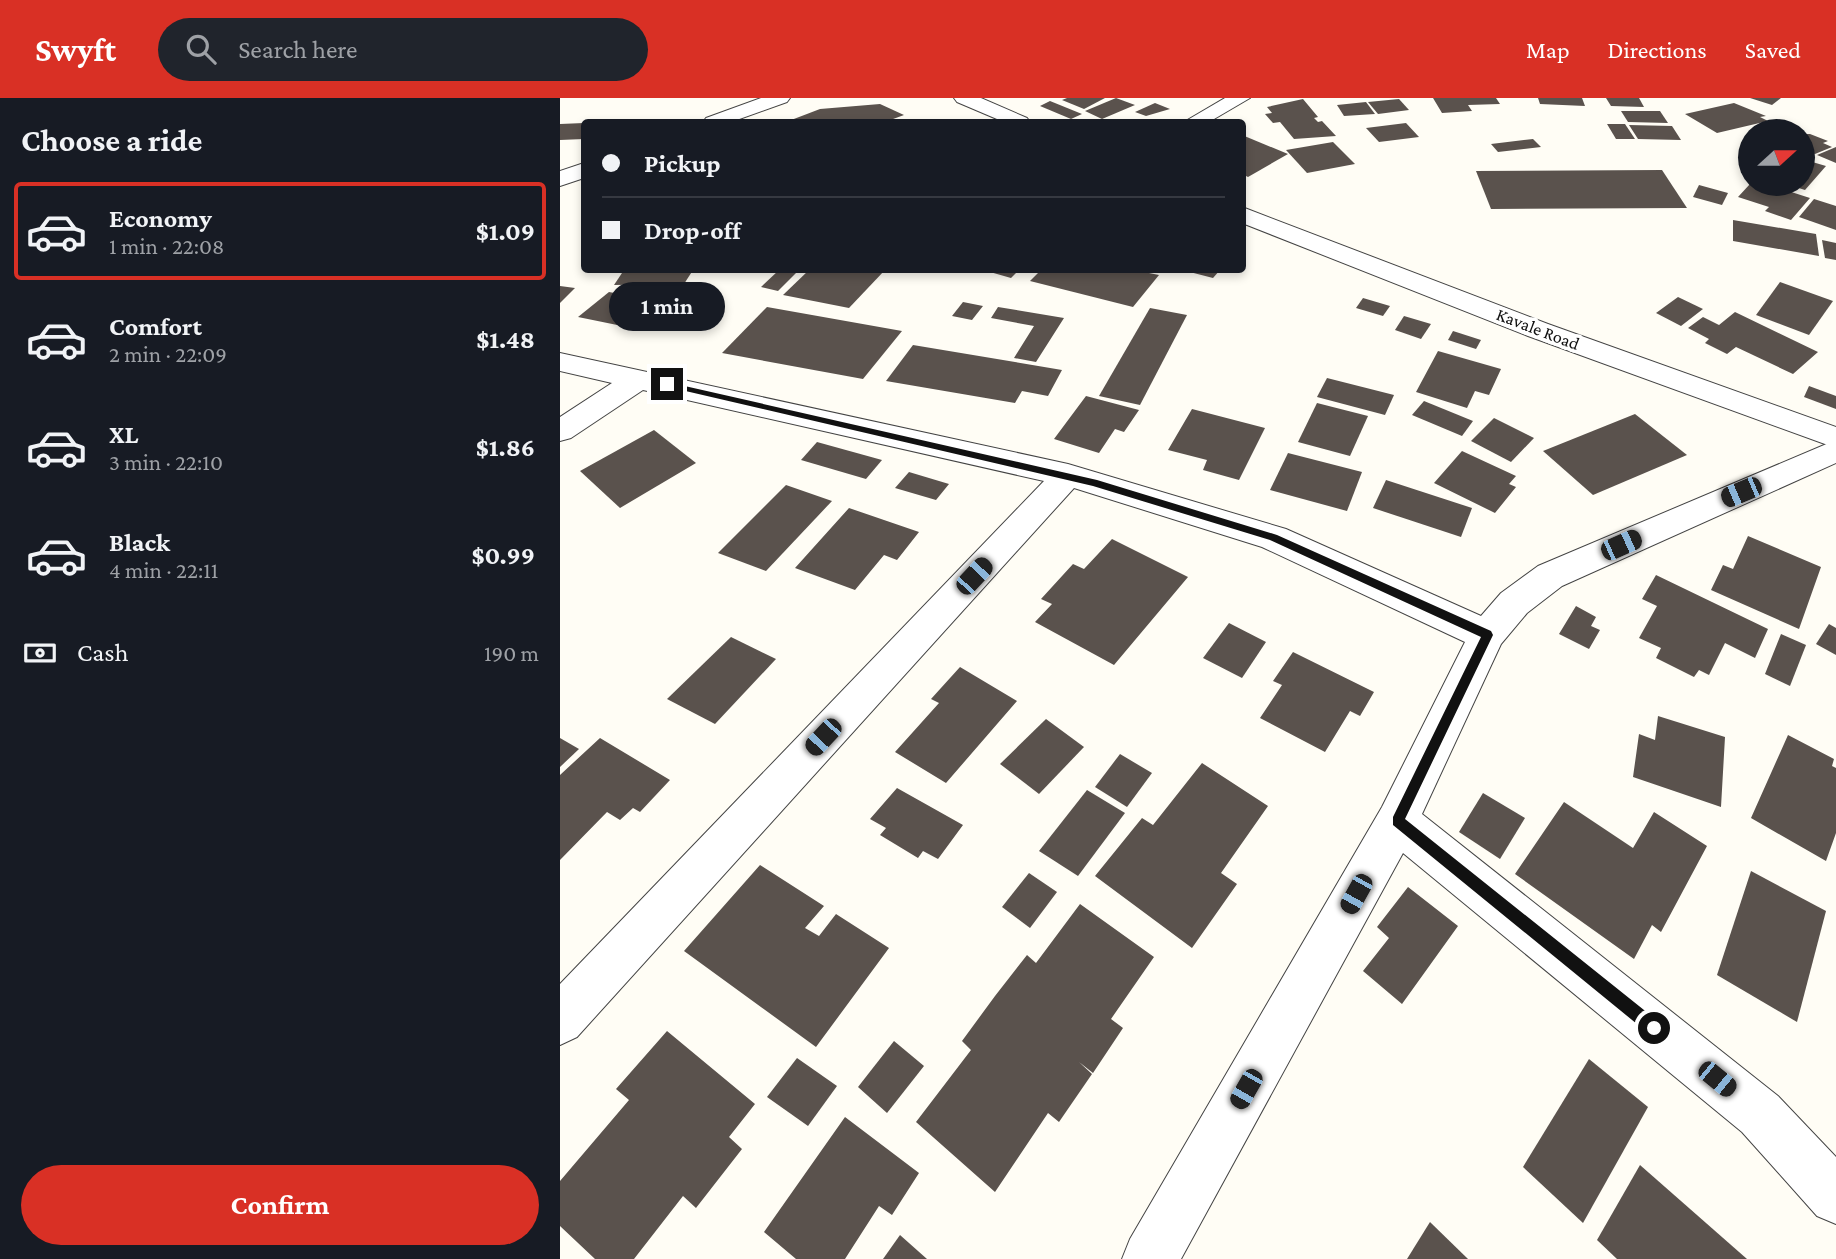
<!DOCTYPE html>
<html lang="en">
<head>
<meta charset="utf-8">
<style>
  body { margin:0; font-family:"Crimson Pro",serif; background:#20242c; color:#f1f3f6; height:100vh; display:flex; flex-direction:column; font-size:26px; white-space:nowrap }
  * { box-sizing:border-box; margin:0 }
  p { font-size:23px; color:#9ea1a6 }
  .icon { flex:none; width:38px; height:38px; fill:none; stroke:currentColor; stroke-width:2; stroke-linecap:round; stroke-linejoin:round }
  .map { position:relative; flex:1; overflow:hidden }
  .panel { display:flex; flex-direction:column; background:#171b24; width:560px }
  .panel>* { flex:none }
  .hud { position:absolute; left:21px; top:21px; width:665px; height:154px; border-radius:7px; box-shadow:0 4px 10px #0003; display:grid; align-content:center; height:154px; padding:0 21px; background:#171b24 }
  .needle { width:46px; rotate:69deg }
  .buttons { position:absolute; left:1178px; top:21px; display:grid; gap:14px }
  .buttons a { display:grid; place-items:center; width:77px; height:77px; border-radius:50%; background:#171b24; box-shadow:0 4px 10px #0003; font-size:35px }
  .end { position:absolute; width:32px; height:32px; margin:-16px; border:9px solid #111; background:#fff; box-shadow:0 0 0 4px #fff }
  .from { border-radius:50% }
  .bubble { position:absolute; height:49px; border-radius:24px; background:#171b24; box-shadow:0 4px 10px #0003; font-size:23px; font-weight:700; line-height:49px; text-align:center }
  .car { position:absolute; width:21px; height:42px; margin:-21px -10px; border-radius:9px; box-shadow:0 0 5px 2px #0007; background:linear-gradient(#222 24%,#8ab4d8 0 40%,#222 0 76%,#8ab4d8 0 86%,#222 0) }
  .hud b { display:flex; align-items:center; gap:24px; height:66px; font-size:26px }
  .hud b+b { border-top:2px solid #363941 }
  .hud i { width:18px; height:18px; background:#f1f3f6 }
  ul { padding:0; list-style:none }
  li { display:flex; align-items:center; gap:21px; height:98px; margin:0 14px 10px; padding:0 7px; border:4px solid transparent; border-radius:7px }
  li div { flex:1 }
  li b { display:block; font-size:26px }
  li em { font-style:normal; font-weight:700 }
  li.selected { border-color:#d93025 }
  li>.icon { width:63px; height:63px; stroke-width:1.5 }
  h2 { padding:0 21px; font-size:32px; line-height:84px }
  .pay { display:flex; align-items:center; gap:18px; height:77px; padding:0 21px; font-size:26px }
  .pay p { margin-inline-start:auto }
  .action { display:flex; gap:14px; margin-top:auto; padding:14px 21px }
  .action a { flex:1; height:80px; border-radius:42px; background:#d93025; color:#fff; font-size:28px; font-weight:700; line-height:80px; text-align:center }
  header { display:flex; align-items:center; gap:42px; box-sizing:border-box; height:98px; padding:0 35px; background:#d93025; color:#fff }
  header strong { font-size:33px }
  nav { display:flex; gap:38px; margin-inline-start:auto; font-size:24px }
  .search { width:490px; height:63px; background:#20242c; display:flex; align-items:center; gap:18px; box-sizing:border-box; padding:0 24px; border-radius:38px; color:#9ea1a6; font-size:26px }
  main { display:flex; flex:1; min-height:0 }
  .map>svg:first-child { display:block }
  .building { fill:#5a524d }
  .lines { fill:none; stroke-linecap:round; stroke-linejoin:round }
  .minor-casing { stroke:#444; stroke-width:2 }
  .tertiary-casing { stroke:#444; stroke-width:2 }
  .minor { fill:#fff; fill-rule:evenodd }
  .tertiary { fill:#fff; fill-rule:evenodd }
  .route { fill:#111 }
  .labels { text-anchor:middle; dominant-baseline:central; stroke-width:7; stroke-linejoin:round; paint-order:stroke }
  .far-street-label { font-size:18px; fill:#111; stroke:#fff }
</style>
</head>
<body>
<header>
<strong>Swyft</strong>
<div class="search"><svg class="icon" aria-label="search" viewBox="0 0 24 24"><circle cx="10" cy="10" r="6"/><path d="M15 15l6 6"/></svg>Search here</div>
<nav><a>Map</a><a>Directions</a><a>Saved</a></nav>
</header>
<main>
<section class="panel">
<h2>Choose a ride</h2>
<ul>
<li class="selected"><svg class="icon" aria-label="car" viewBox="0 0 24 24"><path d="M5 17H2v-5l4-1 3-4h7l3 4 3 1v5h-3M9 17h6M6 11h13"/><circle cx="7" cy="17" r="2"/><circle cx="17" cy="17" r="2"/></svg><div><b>Economy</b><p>1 min · 22:08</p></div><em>$1.09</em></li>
<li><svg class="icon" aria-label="car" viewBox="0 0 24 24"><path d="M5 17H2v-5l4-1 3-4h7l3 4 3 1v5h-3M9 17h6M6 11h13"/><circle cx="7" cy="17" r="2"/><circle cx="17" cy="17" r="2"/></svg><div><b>Comfort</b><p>2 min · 22:09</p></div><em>$1.48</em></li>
<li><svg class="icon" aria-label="car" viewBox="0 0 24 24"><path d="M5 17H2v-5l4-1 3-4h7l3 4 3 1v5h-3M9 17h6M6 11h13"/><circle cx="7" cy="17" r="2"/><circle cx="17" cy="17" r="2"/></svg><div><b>XL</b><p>3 min · 22:10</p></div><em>$1.86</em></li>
<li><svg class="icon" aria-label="car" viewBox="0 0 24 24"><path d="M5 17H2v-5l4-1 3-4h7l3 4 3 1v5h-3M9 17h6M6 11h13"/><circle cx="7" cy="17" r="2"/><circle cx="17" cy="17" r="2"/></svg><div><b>Black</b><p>4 min · 22:11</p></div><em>$0.99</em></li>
</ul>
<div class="pay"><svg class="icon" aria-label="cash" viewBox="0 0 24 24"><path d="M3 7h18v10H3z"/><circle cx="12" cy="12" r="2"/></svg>Cash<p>190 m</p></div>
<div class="action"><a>Confirm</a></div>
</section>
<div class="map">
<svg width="1276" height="1161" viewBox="0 0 1276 1161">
  <rect width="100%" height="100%" fill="#fffdf5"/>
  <g class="building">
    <polygon points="507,0 545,0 524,11 502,2"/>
    <polygon points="556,0 575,7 542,21 525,13"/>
    <polygon points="873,0 936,0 940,6 908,7 912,13 882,15"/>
    <polygon points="978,0 1022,0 1025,8 980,6"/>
    <polygon points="1046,0 1079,0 1084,9 1051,8"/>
    <polygon points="1190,0 1221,0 1212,7"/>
    <polygon points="743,1 758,19 754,20 758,24 762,23 776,38 734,41 720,24 713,25 705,16 712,15 707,9"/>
    <polygon points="839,1 849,12 818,16 808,4"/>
    <polygon points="490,3 522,16 511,21 480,8"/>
    <polygon points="806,4 815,16 784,18 777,7"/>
    <polygon points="595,5 610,11 586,18 575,14"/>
    <polygon points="1174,5 1206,18 1200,19 1208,23 1157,35 1125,16"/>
    <polygon points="320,6 344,17 325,24 226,24 260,11"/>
    <polygon points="1061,13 1100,13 1108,25 1068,24"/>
    <polygon points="24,25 24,41 0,42 0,26"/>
    <polygon points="846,25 859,39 819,44 806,30"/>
    <polygon points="1047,26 1065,26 1075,41 1056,41"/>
    <polygon points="1069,27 1112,28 1121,42 1078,41"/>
    <polygon points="1242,36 1250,36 1268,43 1263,45 1272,49 1255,56 1242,51"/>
    <polygon points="682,37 728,56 688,79 682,76"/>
    <polygon points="973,41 981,49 938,54 931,46"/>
    <polygon points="773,44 795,66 747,75 726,52"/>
    <polygon points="1276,49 1276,65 1257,57"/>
    <polygon points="1242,61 1266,68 1245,92 1226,86 1242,86"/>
    <polygon points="1102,72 1127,110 931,111 916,73"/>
    <polygon points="1190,86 1206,86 1250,100 1231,122 1205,113 1209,109 1178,99"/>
    <polygon points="1139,87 1168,95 1162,107 1133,99"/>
    <polygon points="1254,101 1276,108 1276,132 1239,119"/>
    <polygon points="1173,122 1256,136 1259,158 1173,143"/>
    <polygon points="1262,142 1276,145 1276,162 1265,160"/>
    <polygon points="64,172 133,172 124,186 54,187"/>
    <polygon points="219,172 239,172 218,193 201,189"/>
    <polygon points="249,172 325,172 289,210 223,197"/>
    <polygon points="423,172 459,172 451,180"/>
    <polygon points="481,172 574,172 599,177 573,209 470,183"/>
    <polygon points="622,172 660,172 653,180"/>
    <polygon points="1220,184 1273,203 1249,237 1196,217"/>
    <polygon points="0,188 15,190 0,205"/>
    <polygon points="49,194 97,203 67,229 18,219"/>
    <polygon points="1118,199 1143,211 1121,228 1096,215"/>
    <polygon points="803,200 830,208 823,218 796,210"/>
    <polygon points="403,204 423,208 412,222 392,218"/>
    <polygon points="207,209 342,233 303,281 162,255"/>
    <polygon points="438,209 504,220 476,264 454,260 474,228 431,220"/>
    <polygon points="590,210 627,217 580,307 539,298"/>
    <polygon points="1175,214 1258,254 1233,276 1176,249 1167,256 1145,245 1149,241 1128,230 1143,219 1159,227"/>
    <polygon points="844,218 871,226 861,241 835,232"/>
    <polygon points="893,233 921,242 916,251 888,242"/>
    <polygon points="353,247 502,272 488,298 462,293 455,305 326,283"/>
    <polygon points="878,253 941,271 929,297 915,293 907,310 856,294"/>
    <polygon points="767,280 834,297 825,317 757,299"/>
    <polygon points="1249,288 1276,298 1276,311 1244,299"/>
    <polygon points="526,298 579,312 564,334 555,331 539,355 494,341"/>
    <polygon points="864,303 913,323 902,338 852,317"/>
    <polygon points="757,305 808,318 790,358 738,344"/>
    <polygon points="632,311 705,330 679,382 643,372 647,362 608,352"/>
    <polygon points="1075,316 1127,357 1033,397 983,353"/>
    <polygon points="934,320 974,340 951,364 911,343"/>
    <polygon points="94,332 136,365 60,410 20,373"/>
    <polygon points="257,344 322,362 306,381 241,362"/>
    <polygon points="902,353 956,378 949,386 956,389 935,415 874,385"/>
    <polygon points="728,355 802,374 787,413 710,392"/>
    <polygon points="349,374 389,386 376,402 335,390"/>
    <polygon points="826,382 912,410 901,439 813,410"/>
    <polygon points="226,387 272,403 206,473 158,455"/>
    <polygon points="289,410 359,434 337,462 324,457 295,492 235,470"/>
    <polygon points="1188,438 1261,469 1239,531 1151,492 1163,467 1173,471"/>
    <polygon points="552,441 628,479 554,567 475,524 492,506 481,501 513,466 524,471"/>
    <polygon points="1096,477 1208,531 1195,560 1165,545 1149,577 1139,572 1134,579 1096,560 1101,550 1079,540 1097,508 1082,501"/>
    <polygon points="1016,508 1036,519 1031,528 1040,532 1029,551 999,536"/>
    <polygon points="669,525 706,544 682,580 643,560"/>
    <polygon points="1269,526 1276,530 1276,557 1256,546"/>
    <polygon points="1221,536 1246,547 1230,588 1205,576"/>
    <polygon points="171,539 216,561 155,626 107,601"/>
    <polygon points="733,554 814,594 800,618 790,613 765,654 700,620 722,587 713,583"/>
    <polygon points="400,569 457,603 386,685 335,654 379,605 371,601"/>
    <polygon points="1098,618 1165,639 1161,709 1073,679 1079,636 1095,642"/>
    <polygon points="486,621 524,649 479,696 440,666"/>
    <polygon points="1228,637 1274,661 1272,668 1276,670 1276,735 1266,763 1191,720"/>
    <polygon points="0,640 19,651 0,669"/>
    <polygon points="40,640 110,682 80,714 73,710 60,722 47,714 0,762 0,677"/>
    <polygon points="560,656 592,675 567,709 535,689"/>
    <polygon points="642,665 708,708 661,775 677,786 632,850 535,778 582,720 593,727"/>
    <polygon points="337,690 403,727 378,761 363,753 358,760 320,737 326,730 310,721"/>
    <polygon points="527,692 565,715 518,778 479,753"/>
    <polygon points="923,695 965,720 940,761 899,734"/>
    <polygon points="1004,704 1073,750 1094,714 1147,748 1101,834 1092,827 1074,861 955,776"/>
    <polygon points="200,767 264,808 245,830 259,838 276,816 329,850 256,949 124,853"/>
    <polygon points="1191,773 1266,813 1237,924 1157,877"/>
    <polygon points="469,775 497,794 470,830 442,809"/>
    <polygon points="848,789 898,828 842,906 803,873 829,840 817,829"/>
    <polygon points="520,806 594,859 551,921 563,930 533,975 519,964 532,976 499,1024 488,1015 435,1094 356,1024 411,952 402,943 435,898 467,857 476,865"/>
    <polygon points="107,933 195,1006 169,1039 182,1051 136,1110 123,1098 74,1161 35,1161 0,1128 0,1083 69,1002 56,991"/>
    <polygon points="334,943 364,968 327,1015 298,989"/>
    <polygon points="237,960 277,988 248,1028 207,999"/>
    <polygon points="1029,961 1088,1009 1023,1125 963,1069"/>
    <polygon points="285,1019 359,1075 332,1117 319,1108 285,1161 236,1161 204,1134"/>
    <polygon points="1080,1067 1187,1161 1057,1161 1037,1142"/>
    <polygon points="870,1124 908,1161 847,1161"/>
    <polygon points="340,1137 367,1161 323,1161"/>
  </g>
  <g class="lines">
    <g class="minor-casing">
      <g id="minor">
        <polygon points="665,0 690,0 649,24 624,24"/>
        <polygon points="0,255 508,366 726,431 921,518 941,495 978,468 1276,342 1276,365 1002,488 967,515 941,546 862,716 1218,998 1276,1059 1276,1126 1257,1118 1182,1034 843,755 621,1161 562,1161 570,1141 822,709 905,544 702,449 514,390 17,939 0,947 0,886 484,383 83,292 11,340 0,343 0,319 52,285 0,273"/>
      </g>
    </g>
    <g class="tertiary-casing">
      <g id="tertiary">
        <polygon points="201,0 230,0 227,4 171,24 143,24 146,20"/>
        <polygon points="394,0 421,0 467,20 470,24 444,24 397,4"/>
        <polygon points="24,65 24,80 0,88 0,73"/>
        <polygon points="682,109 988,226 1276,329 1276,350 968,238 682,125"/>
      </g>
    </g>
    <use href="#minor" class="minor"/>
    <use href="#tertiary" class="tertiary"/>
  </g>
  <polygon class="route" points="107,284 537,382 717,437 931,533 933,537 845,721 1099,924 1099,935 1088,935 833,727 833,719 921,539 710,442 533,388 104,288"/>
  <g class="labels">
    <g class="far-street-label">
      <text transform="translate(978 231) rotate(21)">Kavale Road</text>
    </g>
  </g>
</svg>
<div class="buttons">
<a><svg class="needle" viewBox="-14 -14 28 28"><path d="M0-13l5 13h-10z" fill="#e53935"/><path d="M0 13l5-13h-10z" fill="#9ea1a6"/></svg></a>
</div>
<i class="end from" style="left:1094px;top:930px"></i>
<i class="end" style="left:107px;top:286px"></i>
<div class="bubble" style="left:49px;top:184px;width:116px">1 min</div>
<i class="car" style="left:1181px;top:394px;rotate:247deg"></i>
<i class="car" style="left:1061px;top:447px;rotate:66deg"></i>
<i class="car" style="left:414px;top:478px;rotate:43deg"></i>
<i class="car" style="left:263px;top:639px;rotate:223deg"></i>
<i class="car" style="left:796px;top:796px;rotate:209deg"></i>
<i class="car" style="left:1157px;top:981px;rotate:129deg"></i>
<i class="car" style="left:686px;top:991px;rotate:210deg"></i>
<div class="hud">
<b><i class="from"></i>Pickup</b>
<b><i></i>Drop-off</b>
</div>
</div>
</main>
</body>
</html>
